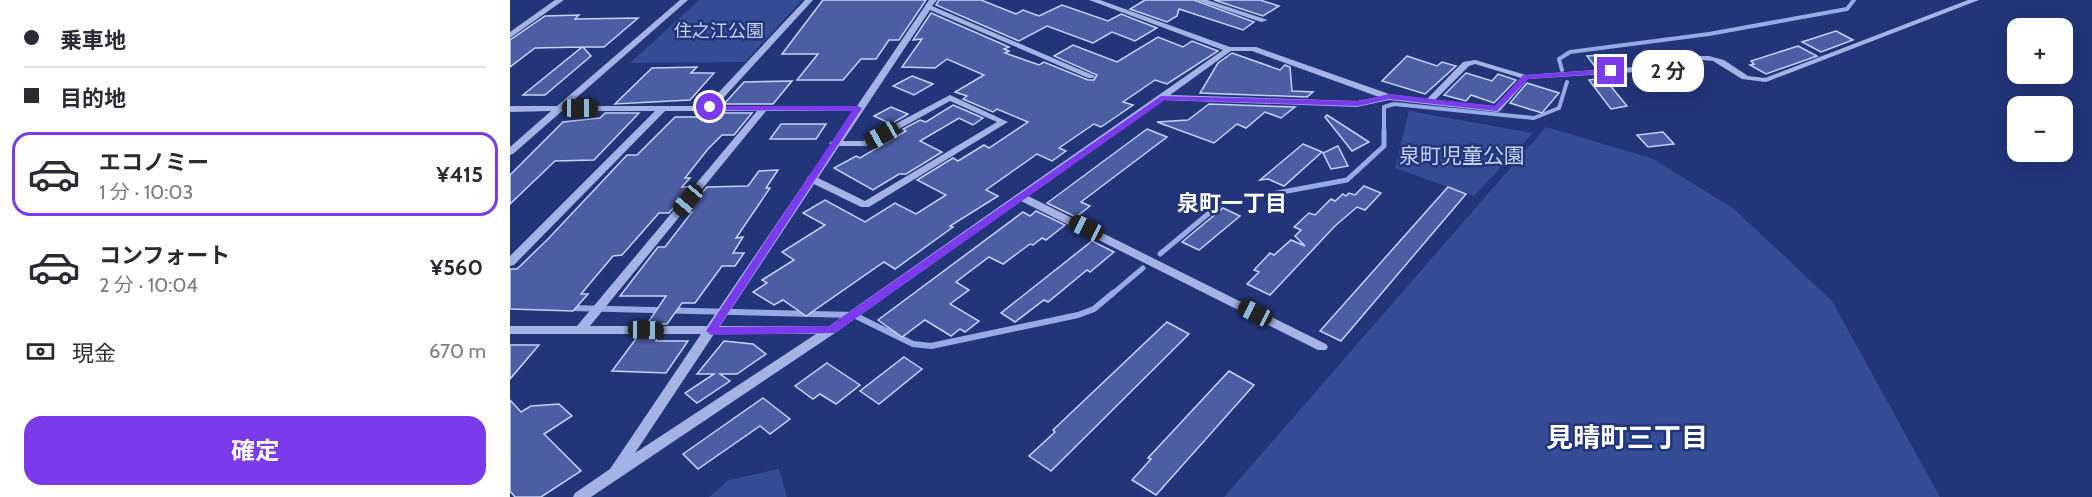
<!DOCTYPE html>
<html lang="ja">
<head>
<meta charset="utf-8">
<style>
  body { margin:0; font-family:Cabin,"Noto Sans JP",sans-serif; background:#f7f7f7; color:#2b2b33; height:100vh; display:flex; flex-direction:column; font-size:22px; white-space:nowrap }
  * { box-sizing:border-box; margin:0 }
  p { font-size:20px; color:#7c7c81 }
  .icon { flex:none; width:33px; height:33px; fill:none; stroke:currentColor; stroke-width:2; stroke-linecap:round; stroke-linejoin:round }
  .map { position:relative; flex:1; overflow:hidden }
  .side { display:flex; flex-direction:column; background:#fff; width:510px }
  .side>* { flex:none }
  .guide { display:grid; align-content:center; height:132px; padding:0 24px; background:#fff }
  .buttons { position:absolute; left:1497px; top:18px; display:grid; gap:12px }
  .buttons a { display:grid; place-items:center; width:66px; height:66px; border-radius:12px; background:#fff; box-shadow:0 6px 24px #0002; font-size:30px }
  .end { position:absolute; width:27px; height:27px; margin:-14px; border:8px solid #7c3aed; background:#fff; box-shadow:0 0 0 3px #fff }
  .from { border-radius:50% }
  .bubble { position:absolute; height:42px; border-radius:18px; background:#fff; box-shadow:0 6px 24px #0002; font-size:20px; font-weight:700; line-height:42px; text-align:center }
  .car { position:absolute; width:18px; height:36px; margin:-18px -9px; border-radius:8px; box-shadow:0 0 4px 2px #0007; background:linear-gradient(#222 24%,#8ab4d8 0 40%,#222 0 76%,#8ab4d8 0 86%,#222 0) }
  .guide b { display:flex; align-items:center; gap:21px; height:57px; font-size:22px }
  .guide b+b { border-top:2px solid #e1e1e2 }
  .guide i { width:15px; height:15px; background:#2b2b33 }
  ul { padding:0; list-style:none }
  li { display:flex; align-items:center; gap:18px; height:84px; margin:0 12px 9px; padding:0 12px; border:3px solid transparent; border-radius:18px }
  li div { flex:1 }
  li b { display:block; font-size:22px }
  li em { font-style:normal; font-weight:700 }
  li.current { border-color:#7c3aed }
  li>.icon { width:54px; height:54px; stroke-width:1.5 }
  .pay { display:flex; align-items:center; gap:15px; height:66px; padding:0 24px; font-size:22px }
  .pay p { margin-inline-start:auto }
  .cta { display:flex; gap:12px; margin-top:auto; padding:12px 24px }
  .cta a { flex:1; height:69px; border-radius:18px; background:#7c3aed; color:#fff; font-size:24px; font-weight:700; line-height:69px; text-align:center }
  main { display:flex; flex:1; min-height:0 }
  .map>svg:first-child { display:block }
  .green { fill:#354c97 }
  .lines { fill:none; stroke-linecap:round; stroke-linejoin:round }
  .stream-far2 { stroke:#98aae6; stroke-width:4 }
  .stream-far1 { stroke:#98aae6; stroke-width:5 }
  .stream { stroke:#98aae6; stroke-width:6 }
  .building { fill:#4b5ea3; stroke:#c7d1f4; stroke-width:1.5 }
  .minor { fill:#a4b2e4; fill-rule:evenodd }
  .route { fill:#7c3aed }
  .labels { text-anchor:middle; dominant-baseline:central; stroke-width:5; stroke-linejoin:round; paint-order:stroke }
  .far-park-label { font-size:18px; fill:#c7d1f4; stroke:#223579 }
  .park-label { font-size:21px; fill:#c7d1f4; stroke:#223579 }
  .neighbourhood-label { font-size:22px; font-weight:bold; fill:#fff; stroke:#223579 }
  .near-neighbourhood-label { font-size:27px; font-weight:bold; fill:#fff; stroke:#223579 }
</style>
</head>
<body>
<main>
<section class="side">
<div class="guide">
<b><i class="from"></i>乗車地</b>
<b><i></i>目的地</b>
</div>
<ul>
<li class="current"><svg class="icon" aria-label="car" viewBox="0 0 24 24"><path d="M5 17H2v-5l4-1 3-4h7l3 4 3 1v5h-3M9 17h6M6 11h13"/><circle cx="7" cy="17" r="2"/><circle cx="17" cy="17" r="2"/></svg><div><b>エコノミー</b><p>1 分 · 10:03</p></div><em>¥415</em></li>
<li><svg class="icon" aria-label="car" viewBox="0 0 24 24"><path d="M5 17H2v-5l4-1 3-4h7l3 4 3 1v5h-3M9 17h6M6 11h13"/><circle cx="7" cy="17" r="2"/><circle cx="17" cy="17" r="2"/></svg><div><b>コンフォート</b><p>2 分 · 10:04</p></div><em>¥560</em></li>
</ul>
<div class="pay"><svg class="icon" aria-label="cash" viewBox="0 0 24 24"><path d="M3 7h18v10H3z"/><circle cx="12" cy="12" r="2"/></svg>現金<p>670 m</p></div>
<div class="cta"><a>確定</a></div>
</section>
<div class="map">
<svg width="1582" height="497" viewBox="0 0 1582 497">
  <rect width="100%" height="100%" fill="#223579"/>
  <g class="green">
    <polygon points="189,0 292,0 235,62 120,63"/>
    <polygon points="899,111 1023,133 964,196 885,168"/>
    <polygon points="1036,127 1141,158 1223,208 1322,301 1430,497 714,497"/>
    <polygon points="269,469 277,497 199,497 219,480"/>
  </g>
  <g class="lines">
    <g class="stream-far2">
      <polyline points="1052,70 1049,59 1060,52 1199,34 1337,9 1344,0"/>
      <polyline points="874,132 874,107 884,104 1024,118 1049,108 1057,82"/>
    </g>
    <g class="stream-far1">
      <polyline points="756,195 837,180 874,146 874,130"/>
      <polyline points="650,254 710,204"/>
      <polyline points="601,295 633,268"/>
    </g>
    <polyline class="stream" points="61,308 344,315 403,344 421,346 568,315 584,309 603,293"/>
  </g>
  <g class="building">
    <polygon points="313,0 416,0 389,40 379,40 366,59 351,59 333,80 287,80 308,54 272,54"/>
    <polygon points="429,0 471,0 506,14 513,10 529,16 552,5 598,21 611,14 647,28 625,41 602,32 583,43 537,26 509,41 426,5"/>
    <polygon points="635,0 684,0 744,22 733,30 669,9 667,16 657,22 620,9"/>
    <polygon points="704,0 750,0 769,6 753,16"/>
    <polygon points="421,13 499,47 494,49 499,51 495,53 529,65 534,62 578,80 584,80 587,75 544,56 563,45 607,62 648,37 673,47 682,41 708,51 657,84 645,80 613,102 623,105 591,127 584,124 549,148 556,151 542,161 527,154 476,190 488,196 440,226 443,227 385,269 374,262 296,316 273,300 264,305 243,292 257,283 252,280 284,260 272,252 315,225 293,213 315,200 355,222 385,203 406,214 436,195 407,180 443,158 448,161 474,145 479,148 518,122 487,109 483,112 453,99 457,96 445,92 474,75 437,59 425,68 392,67 412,39 403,40"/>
    <polygon points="69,15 65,19 128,18 94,47 73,47 81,56 35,95 13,95 72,47 25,48 0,67 0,40 35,16"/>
    <polygon points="1326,31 1343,40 1311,52 1292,42"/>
    <polygon points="1288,46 1307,56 1256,74 1240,65 1244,64 1241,61"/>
    <polygon points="722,53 770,70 775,65 780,67 782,91 803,92 797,97 690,93 708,63"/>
    <polygon points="1093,55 1103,66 1086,68 1077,56"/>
    <polygon points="897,56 927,66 932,62 946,66 915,94 872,81"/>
    <polygon points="187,67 181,73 204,73 180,100 105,104 142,68"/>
    <polygon points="956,73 982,81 988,74 1006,80 984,103 961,95 956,101 934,95"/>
    <polygon points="402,76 423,84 404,95 383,86"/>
    <polygon points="1094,78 1117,106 1101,109 1079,80"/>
    <polygon points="282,81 263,104 214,104 234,82"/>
    <polygon points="1017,83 1049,93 1032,113 1000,103"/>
    <polygon points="699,104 785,107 771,118 755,112 736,128 727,124 704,143 647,122 678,120"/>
    <polygon points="443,105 473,118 463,125 449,118 410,141 432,152 396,174 389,174 363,190 324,168 346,156 350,158 396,131 393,129 410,120 416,122"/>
    <polygon points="381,107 398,114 381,124 364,116"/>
    <polygon points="95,113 129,113 84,160 45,161 0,204 0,175 53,122 90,118"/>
    <polygon points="205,113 242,113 224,135 212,135 198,149 175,178 180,178 172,187 181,187 159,213 149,213 112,255 103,256 71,294 78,294 63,311 0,309 0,269 7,269 38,239 117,155 127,155 165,117 202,117"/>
    <polygon points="817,115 859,142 842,151 815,117"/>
    <polygon points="271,124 316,124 306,139 260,139"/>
    <polygon points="637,129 657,137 571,202 580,206 566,217 537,203"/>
    <polygon points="1153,132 1164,144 1138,147 1127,135"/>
    <polygon points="793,144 812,152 774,186 758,179 750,180"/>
    <polygon points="828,146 838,166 821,169 813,153"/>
    <polygon points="268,170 256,188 260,188 226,238 233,237 223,253 234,253 225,266 212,266 185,303 172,303 157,324 137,324 156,296 110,296 148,247 155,247 182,212 176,212 197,187 238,186 249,171"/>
    <polygon points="854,186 871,193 855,210 847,207 825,226 760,295 737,284 749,272 744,270 760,253 764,255 781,240 795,246 785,236 791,230 784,227 799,213 805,215 821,199 825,201 833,194 836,196 839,193 845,195"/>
    <polygon points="938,187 956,194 831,341 810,331"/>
    <polygon points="713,208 730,216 689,250 672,242"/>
    <polygon points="526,211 555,225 536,240 532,238 523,245 520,244 493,264 479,257 446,282 459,290 440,304 469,321 455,332 450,329 441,336 415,320 392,337 368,320 513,212 520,216"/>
    <polygon points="582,241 604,252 580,272 577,270 538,302 534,300 505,322 491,313"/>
    <polygon points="657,322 679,334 541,471 519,456 545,432 543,430"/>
    <polygon points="128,336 148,336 146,341 178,341 156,373 102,371"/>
    <polygon points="214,341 243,344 256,354 227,374 210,374 220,381 187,403 175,393 204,374 187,374"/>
    <polygon points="0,345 29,345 0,379"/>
    <polygon points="394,357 412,369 369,404 350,391"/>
    <polygon points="317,363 350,385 326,404 310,394 303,399 285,386"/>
    <polygon points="719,371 744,385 646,495 622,480 641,459 638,458"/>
    <polygon points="253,398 280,419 260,434 250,426 188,469 173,454"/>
    <polygon points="0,400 11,412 21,406 49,404 62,416 34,434 71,471 31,497 5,497 0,491"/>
  </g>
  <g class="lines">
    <g class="minor">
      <polygon points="45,0 54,0 0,38 0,32"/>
      <path d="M170 0H178L57 106H196L295 0H303L206 106H347L419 0H427L422 6 585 76 584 78H578L420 10 333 141H353L440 95 498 122 359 207H351L304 184 210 326H319L713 50 579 0H590L720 47H746L879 94 917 99 953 62 965 60 1016 75 1125 67 1184 56H1199L1214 60 1238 76 1255 78 1458 0H1469L1256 82 1232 79 1203 61 1192 60 1125 72 1018 79 990 111 987 112 879 100 847 107 653 100 518 196 816 344 818 347 816 350H808L511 201 325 333 81 497H63L65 493 100 469 191 334H0V326H67L247 111H155L4 265 0 266V256L145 111H52L3 154 0 155V147L41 111 0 112V106H47ZM721 51H742L869 97 847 101 660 95ZM965 64 1011 78 985 106 925 100 959 66ZM440 101 487 122 355 201 308 178 329 146H358ZM256 111H344L324 140 319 143 321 145 300 175 298 176 297 179 197 326H80ZM204 334H306L125 453Z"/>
      <polygon points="686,0 697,0 758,20 751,22"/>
    </g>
  </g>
  <polygon class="route" points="1101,69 1103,73 1018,79 987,111 879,99 848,106 655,100 325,333 201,335 196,331 342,111 200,110 197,106 348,106 352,108 209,327 319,326 651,96 848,101 879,94 985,106 1013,75"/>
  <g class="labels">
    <g class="far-park-label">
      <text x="209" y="31">住之江公園</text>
    </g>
    <g class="park-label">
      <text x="952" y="155">泉町児童公園</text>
    </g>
    <g class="neighbourhood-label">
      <text x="722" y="203">泉町一丁目</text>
    </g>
    <g class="near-neighbourhood-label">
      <text x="1117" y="437">見晴町三丁目</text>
    </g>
  </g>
</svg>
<div class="buttons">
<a>+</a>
<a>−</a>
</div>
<i class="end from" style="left:200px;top:107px"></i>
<i class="end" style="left:1101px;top:71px"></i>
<div class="bubble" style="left:1122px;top:50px;width:72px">2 分</div>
<i class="car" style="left:70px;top:108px;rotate:90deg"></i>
<i class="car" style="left:372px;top:135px;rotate:241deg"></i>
<i class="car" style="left:178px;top:200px;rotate:220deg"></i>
<i class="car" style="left:576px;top:228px;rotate:296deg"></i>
<i class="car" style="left:745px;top:313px;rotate:297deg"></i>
<i class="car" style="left:136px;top:330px;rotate:91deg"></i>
</div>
</main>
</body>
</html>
